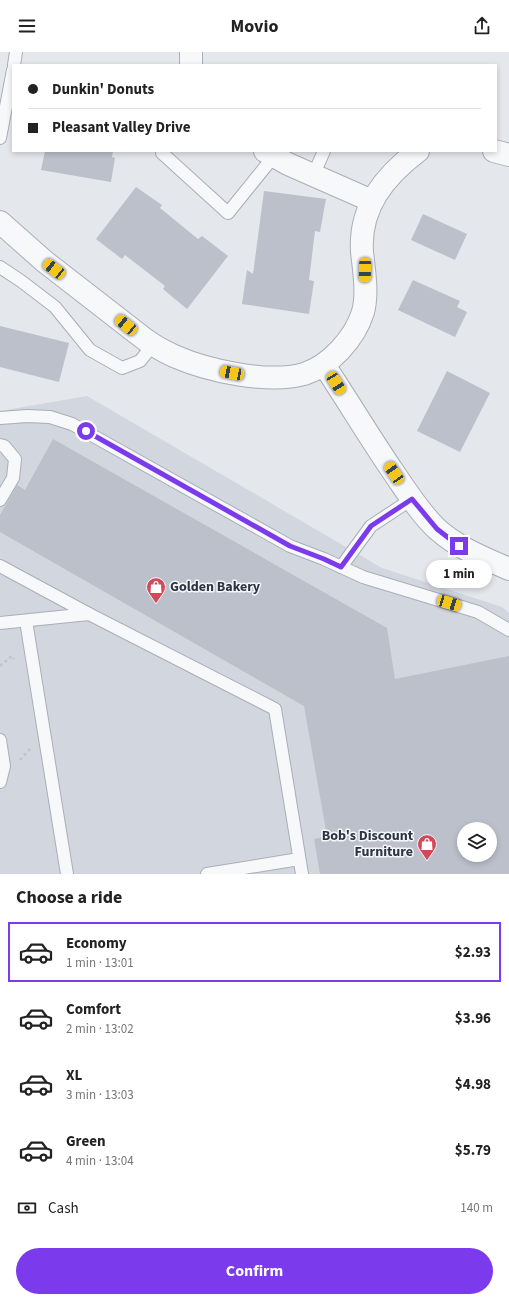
<!DOCTYPE html>
<html lang="en">
<head>
<meta charset="utf-8">
<style>
  body { margin:0; font-family:"Source Sans 3",sans-serif; background:#f6f6f6; color:#222; height:100vh; display:flex; flex-direction:column; font-size:15px; white-space:nowrap }
  * { box-sizing:border-box; margin:0 }
  p { font-size:13px; color:#767676 }
  .icon { flex:none; width:22px; height:22px; fill:none; stroke:currentColor; stroke-width:2; stroke-linecap:round; stroke-linejoin:round }
  .map { position:relative; height:822px; overflow:hidden }
  .side { display:flex; flex-direction:column; background:#fff; flex:1 }
  .side>* { flex:none }
  .banner { position:absolute; left:12px; top:12px; width:485px; height:88px; border-radius:0px; box-shadow:0 2px 6px #0003; display:grid; align-content:center; height:88px; padding:0 16px; background:#fff }
  .controls { position:absolute; left:457px; top:770px; display:grid; gap:8px }
  .controls a { display:grid; place-items:center; width:40px; height:40px; border-radius:50%; background:#fff; box-shadow:0 2px 6px #0003; font-size:20px }
  .end { position:absolute; width:18px; height:18px; margin:-9px; border:5px solid #7c3aed; background:#fff; box-shadow:0 0 0 2px #fff }
  .from { border-radius:50% }
  .bubble { position:absolute; height:28px; border-radius:14px; background:#fff; box-shadow:0 2px 6px #0003; font-size:13px; font-weight:700; line-height:28px; text-align:center }
  .car { position:absolute; width:12px; height:24px; margin:-12px -6px; border-radius:5px; box-shadow:0 0 3px 1px #0007; background:linear-gradient(#f5c518 24%,#345 0 40%,#f5c518 0 76%,#345 0 86%,#f5c518 0) }
  .banner b { display:flex; align-items:center; gap:14px; height:38px; font-size:15px }
  .banner b+b { border-top:1px solid #e0e0e0 }
  .banner i { width:10px; height:10px; background:#222 }
  ul { padding:0; list-style:none }
  li { display:flex; align-items:center; gap:12px; height:60px; margin:0 8px 6px; padding:0 8px; border:2px solid transparent; border-radius:0px }
  li div { flex:1 }
  li b { display:block; font-size:15px }
  li em { font-style:normal; font-weight:700 }
  li.active { border-color:#7c3aed }
  li>.icon { width:36px; height:36px; stroke-width:1.5 }
  h2 { padding:0 16px; font-size:18px; line-height:48px }
  .pay { display:flex; align-items:center; gap:10px; height:44px; padding:0 16px; font-size:15px }
  .pay p { margin-inline-start:auto }
  .action { display:flex; gap:8px; margin-top:auto; padding:8px 16px }
  .action a { flex:1; height:46px; border-radius:24px; background:#7c3aed; color:#fff; font-size:16px; font-weight:700; line-height:46px; text-align:center }
  header { display:flex; justify-content:space-between; align-items:center; height:52px; padding:0 16px; background:#fff; font-size:18px; font-weight:700 }
  .map>svg:first-child { display:block }
  .built { fill:#d2d6de; fill-rule:evenodd }
  .building { fill:#bbc0ca; fill-rule:evenodd }
  .lines { fill:none; stroke-linecap:round; stroke-linejoin:round }
  .service-casing { stroke:#a9aeb7; stroke-width:14 }
  .minor-casing { stroke:#a9aeb7; stroke-width:24 }
  .path { stroke:#c2c5cb; stroke-width:2.5; stroke-dasharray:3 3; stroke-linecap:butt }
  .service { stroke:#f7f8fa; stroke-width:12 }
  .minor { stroke:#f7f8fa; stroke-width:22 }
  .route { stroke:#7c3aed; stroke-width:5 }
  .labels { text-anchor:middle; dominant-baseline:central; stroke-width:3; stroke-linejoin:round; paint-order:stroke }
  .poi-label { font-size:14px; font-weight:bold; fill:#2b3445; stroke:#f4f6f9; text-anchor:start }
</style>
</head>
<body>
<header><svg class="icon" aria-label="menu" viewBox="0 0 24 24"><path d="M4 6h16M4 12h16M4 18h16"/></svg>Movio<svg class="icon" aria-label="share" viewBox="0 0 24 24"><path d="M12 15V3M7 8l5-5 5 5M5 13v7h14v-7"/></svg></header>
<div class="map">
<svg width="509" height="822" viewBox="0 0 509 822">
  <rect width="100%" height="100%" fill="#e4e7ec"/>
  <path class="built" d="M87 344 382 516 502 555 509 561V822H0V359ZM464 777H490V803H464Z"/>
  <g class="building">
    <polygon points="45,99 113,99 112,105 115,106 111,130 41,118"/>
    <polygon points="136,135 162,153 160,156 198,187 202,184 228,204 187,257 163,237 165,234 147,220 125,203 122,207 96,187"/>
    <polygon points="264,139 326,147 320,180 315,179 309,228 314,229 309,262 242,252 247,218 253,222"/>
    <polygon points="423,162 467,182 455,208 411,188"/>
    <polygon points="413,228 460,249 457,255 467,260 455,285 398,258"/>
    <polygon points="0,274 69,291 59,330 0,315"/>
    <polygon points="447,319 490,341 460,400 417,379"/>
    <path d="M53 387 387 576 395 627 509 604V822H320L314 787 327 784 304 654 0 480V463L17 433 25 438ZM464 777H490V803H464Z"/>
  </g>
  <g class="lines">
    <g class="service-casing">
      <g id="service">
        <polyline points="14,13 16,0"/>
        <polyline points="0,86 13,18"/>
        <polyline points="162,101 228,161 274,104"/>
        <polyline points="313,124 324,99"/>
        <polyline points="0,215 21,229 55,255 90,298 122,316 140,309 153,293"/>
        <polyline points="0,366 27,364 50,365 72,372 290,494 324,507 363,525 478,560 509,578"/>
        <polyline points="0,393 4,394 15,407 13,426 0,448"/>
        <polyline points="0,514 89,562 275,657 302,822"/>
        <polyline points="341,515 371,474 412,447"/>
        <polyline points="26,569 67,822"/>
        <polyline points="0,571 89,562"/>
        <polyline points="0,688 4,714 0,730"/>
        <polyline points="207,822 299,807"/>
      </g>
    </g>
    <g class="minor-casing">
      <g id="minor">
        <polyline points="191,13 191,0"/>
        <polyline points="265,99 288,112 372,149"/>
        <polyline points="494,99 509,103"/>
        <path d="M0 170 44 209 138 282C149 291 161 298 174 304 208 319 268 332 304 322 330 314 355 286 363 260 368 242 364 218 362 200 359 155 385 124 418 99"/>
        <path d="M324 313C348 349 370 386 394 421 407 440 420 461 437 477 458 496 484 506 509 517"/>
      </g>
    </g>
    <g class="path">
      <polyline points="0,614 12,604 14,607"/>
      <polyline points="20,708 30,697"/>
    </g>
    <use href="#service" class="service"/>
    <use href="#minor" class="minor"/>
  </g>
  <g class="lines">
    <polyline class="route" points="86,379 290,494 324,507 341,515 371,474 412,447 437,477 459,494"/>
  </g>
  <defs>
    <g id="shop-pin" transform="scale(1)"><path d="M0 17L-7.5 6A9.5 9.5 0 1 1 7.5 6Z" fill="#d1495b" stroke="#f4f6f9"/><path d="M-5-2.5h2.3a2.7 3.5 0 0 1 5.4 0H5L5.5 6h-11ZM-1.5-2.5h3a1.5 2.3 0 0 0-3 0Z" fill="#fff"/></g>
  </defs>
  <g fill-rule="evenodd">
    <use href="#shop-pin" x="156" y="535"/>
    <use href="#shop-pin" x="427" y="792"/>
  </g>
  <g class="labels">
    <g class="poi-label">
      <text x="170" y="535">Golden Bakery</text>
      <text x="413" y="784" text-anchor="end">Bob's Discount<tspan x="413" dy="16">Furniture</tspan></text>
    </g>
  </g>
</svg>
<div class="controls">
<a><svg class="icon" aria-label="layers" viewBox="0 0 24 24"><path d="M12 4l9 5-9 5-9-5zM3 14l9 5 9-5"/></svg></a>
</div>
<i class="end from" style="left:86px;top:379px"></i>
<i class="end" style="left:459px;top:494px"></i>
<div class="bubble" style="left:426px;top:508px;width:66px">1 min</div>
<i class="car" style="left:54px;top:217px;rotate:308deg"></i>
<i class="car" style="left:365px;top:218px;rotate:181deg"></i>
<i class="car" style="left:126px;top:273px;rotate:309deg"></i>
<i class="car" style="left:232px;top:321px;rotate:281deg"></i>
<i class="car" style="left:336px;top:331px;rotate:148deg"></i>
<i class="car" style="left:394px;top:421px;rotate:326deg"></i>
<i class="car" style="left:449px;top:551px;rotate:107deg"></i>
<div class="banner">
<b><i class="from"></i>Dunkin' Donuts</b>
<b><i></i>Pleasant Valley Drive</b>
</div>
</div>
<section class="side">
<h2>Choose a ride</h2>
<ul>
<li class="active"><svg class="icon" aria-label="car" viewBox="0 0 24 24"><path d="M5 17H2v-5l4-1 3-4h7l3 4 3 1v5h-3M9 17h6M6 11h13"/><circle cx="7" cy="17" r="2"/><circle cx="17" cy="17" r="2"/></svg><div><b>Economy</b><p>1 min · 13:01</p></div><em>$2.93</em></li>
<li><svg class="icon" aria-label="car" viewBox="0 0 24 24"><path d="M5 17H2v-5l4-1 3-4h7l3 4 3 1v5h-3M9 17h6M6 11h13"/><circle cx="7" cy="17" r="2"/><circle cx="17" cy="17" r="2"/></svg><div><b>Comfort</b><p>2 min · 13:02</p></div><em>$3.96</em></li>
<li><svg class="icon" aria-label="car" viewBox="0 0 24 24"><path d="M5 17H2v-5l4-1 3-4h7l3 4 3 1v5h-3M9 17h6M6 11h13"/><circle cx="7" cy="17" r="2"/><circle cx="17" cy="17" r="2"/></svg><div><b>XL</b><p>3 min · 13:03</p></div><em>$4.98</em></li>
<li><svg class="icon" aria-label="car" viewBox="0 0 24 24"><path d="M5 17H2v-5l4-1 3-4h7l3 4 3 1v5h-3M9 17h6M6 11h13"/><circle cx="7" cy="17" r="2"/><circle cx="17" cy="17" r="2"/></svg><div><b>Green</b><p>4 min · 13:04</p></div><em>$5.79</em></li>
</ul>
<div class="pay"><svg class="icon" aria-label="cash" viewBox="0 0 24 24"><path d="M3 7h18v10H3z"/><circle cx="12" cy="12" r="2"/></svg>Cash<p>140 m</p></div>
<div class="action"><a>Confirm</a></div>
</section>
</body>
</html>
